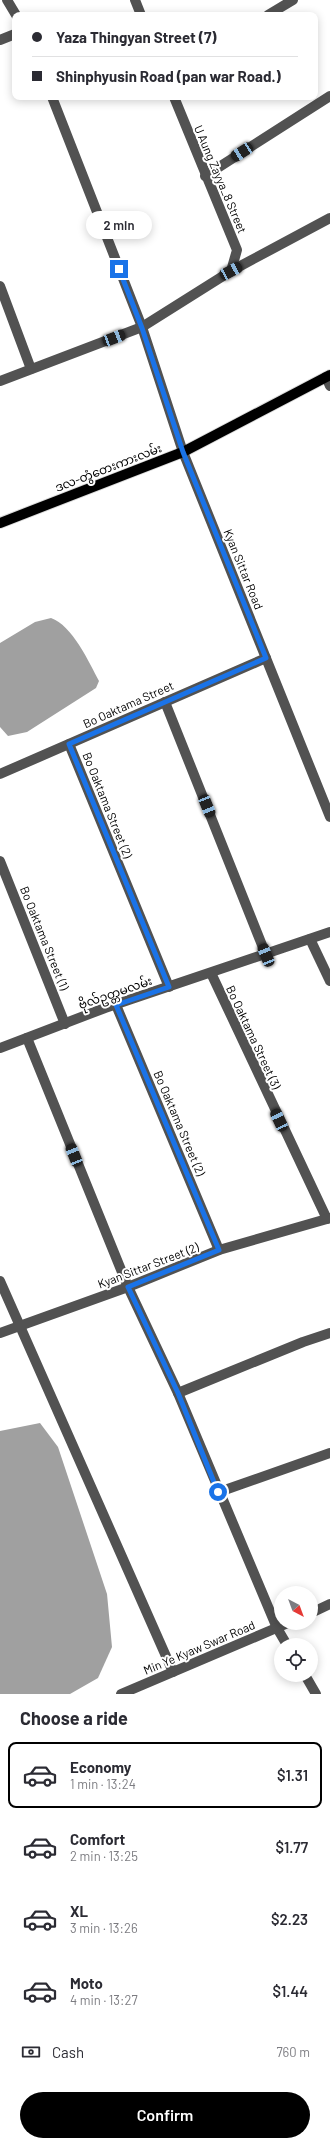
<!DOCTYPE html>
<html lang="en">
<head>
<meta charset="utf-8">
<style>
  body { margin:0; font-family:Barlow,"Noto Sans Myanmar",sans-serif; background:#f2f2f3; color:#2b2b33; height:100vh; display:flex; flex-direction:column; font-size:15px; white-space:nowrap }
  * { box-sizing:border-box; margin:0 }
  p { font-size:13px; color:#7c7c81 }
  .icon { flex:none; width:22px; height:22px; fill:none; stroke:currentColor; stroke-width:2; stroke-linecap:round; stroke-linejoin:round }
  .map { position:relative; height:1694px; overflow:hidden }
  .drawer { display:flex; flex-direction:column; background:#fff; flex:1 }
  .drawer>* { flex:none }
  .hud { position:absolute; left:12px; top:12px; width:306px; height:88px; border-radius:8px; box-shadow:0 2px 10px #0003; display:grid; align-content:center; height:88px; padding:0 20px; background:#fff }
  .needle { width:26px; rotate:139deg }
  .tools { position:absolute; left:274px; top:1586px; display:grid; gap:8px }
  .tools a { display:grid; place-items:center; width:44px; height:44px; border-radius:50%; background:#fff; box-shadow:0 2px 10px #0003; font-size:20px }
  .end { position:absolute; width:18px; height:18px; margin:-9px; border:5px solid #1a73e8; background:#fff; box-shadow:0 0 0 2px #fff }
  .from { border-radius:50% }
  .bubble { position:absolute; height:28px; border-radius:14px; background:#fff; box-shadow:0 2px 10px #0003; font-size:13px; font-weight:600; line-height:28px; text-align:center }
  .car { position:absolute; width:12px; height:24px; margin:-12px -6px; border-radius:5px; box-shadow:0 0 3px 1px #0007; background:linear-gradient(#222 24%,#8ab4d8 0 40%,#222 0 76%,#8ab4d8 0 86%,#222 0) }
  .hud b { display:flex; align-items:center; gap:14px; height:38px; font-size:15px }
  .hud b+b { border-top:1px solid #e1e1e2 }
  .hud i { width:10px; height:10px; background:#2b2b33 }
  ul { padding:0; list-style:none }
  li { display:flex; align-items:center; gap:12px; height:66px; margin:0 8px 6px; padding:0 12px; border:2px solid transparent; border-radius:8px }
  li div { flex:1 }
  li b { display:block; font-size:15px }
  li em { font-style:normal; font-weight:600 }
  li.current { border-color:#000 }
  li>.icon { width:36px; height:36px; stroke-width:1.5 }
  h2 { padding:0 20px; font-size:18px; line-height:48px }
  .pay { display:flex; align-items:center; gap:10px; height:44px; padding:0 20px; font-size:15px }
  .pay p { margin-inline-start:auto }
  .action { display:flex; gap:8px; margin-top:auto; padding:8px 20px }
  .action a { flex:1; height:46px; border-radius:24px; background:#000; color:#fff; font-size:16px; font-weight:600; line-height:46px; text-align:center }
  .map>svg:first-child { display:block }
  .water { fill:#a0a0a0 }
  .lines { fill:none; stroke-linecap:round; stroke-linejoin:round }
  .major-casing { stroke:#dbdbdb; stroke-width:12 }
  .minor { stroke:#525252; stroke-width:10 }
  .major { stroke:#000; stroke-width:10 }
  .route { stroke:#1a73e8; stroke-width:5 }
  .labels { text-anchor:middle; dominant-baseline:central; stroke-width:4; stroke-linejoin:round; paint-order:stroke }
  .street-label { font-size:12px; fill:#000; stroke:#fff }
</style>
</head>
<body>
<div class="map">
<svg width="330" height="1694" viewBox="0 0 330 1694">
  <rect width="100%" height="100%" fill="#fff"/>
  <g class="water">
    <path d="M51 618C72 625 89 662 99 681L96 688 27 732 8 736 0 727V643L35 622Z"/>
    <polygon points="40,1423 58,1447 107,1594 112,1647 98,1678 70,1694 0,1694 0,1431"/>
  </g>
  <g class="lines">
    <g class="major-casing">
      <polyline id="major" points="0,523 183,452 330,375"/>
    </g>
    <g class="minor">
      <polyline points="7,0 16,15"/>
      <polyline points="135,0 141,15"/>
      <polyline points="268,15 293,0"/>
      <polyline points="0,40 15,34"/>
      <polyline points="52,97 142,327 183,452 330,817"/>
      <polyline points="174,97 237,250 231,271"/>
      <polyline points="205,176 330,96"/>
      <polyline points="0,286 31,369"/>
      <polyline points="326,377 330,386"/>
      <polyline points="0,381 142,327 231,271 330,218"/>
      <polyline points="165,702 266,955"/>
      <polyline points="69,744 169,987"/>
      <polyline points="0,774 266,658"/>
      <polyline points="0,861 65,1024"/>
      <polyline points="310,939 330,981"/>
      <polyline points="211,973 327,1219"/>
      <polyline points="116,1005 219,1250"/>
      <polyline points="27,1038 128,1287 178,1393 277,1628 287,1645"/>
      <polyline points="0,1048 105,1008 330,932"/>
      <polyline points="0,1281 173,1672"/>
      <polyline points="0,1333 128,1287 219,1250 330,1218"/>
      <polyline points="178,1393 303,1342 330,1333"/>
      <polyline points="219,1492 330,1453"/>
      <polyline points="311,1613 330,1604"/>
      <polyline points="305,1675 316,1694"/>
      <polyline points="121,1694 288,1623"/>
    </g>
    <use href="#major" class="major"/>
  </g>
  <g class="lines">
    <polyline class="route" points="119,269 142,328 183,452 266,658 69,744 169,987 116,1005 219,1250 128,1287 178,1393 218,1492"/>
  </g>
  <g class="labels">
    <g class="street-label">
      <text transform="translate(221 179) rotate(67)">U Aung Zayya_8 Street</text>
      <text transform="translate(108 467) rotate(-21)">ဒလ-တွံတေးကားလမ်း</text>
      <text transform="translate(244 569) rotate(68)">Kyan Sittar Road</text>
      <text transform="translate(128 704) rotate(-24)">Bo Oaktama Street</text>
      <text transform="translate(108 805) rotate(68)">Bo Oaktama Street (2)</text>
      <text transform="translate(45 938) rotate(68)">Bo Oaktama Street (1)</text>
      <text transform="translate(115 992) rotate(-19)">ဗိုလ်ဥတ္တမလမ်း</text>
      <text transform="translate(254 1037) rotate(65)">Bo Oaktama Street (3)</text>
      <text transform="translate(180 1123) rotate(67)">Bo Oaktama Street (2)</text>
      <text transform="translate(148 1265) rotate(-21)">Kyan Sittar Street (2)</text>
      <text transform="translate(199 1647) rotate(-23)">Min Ye Kyaw Swar Road</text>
    </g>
  </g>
</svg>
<div class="tools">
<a><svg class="needle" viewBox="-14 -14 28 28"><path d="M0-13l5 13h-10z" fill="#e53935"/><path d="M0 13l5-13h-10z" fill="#7c7c81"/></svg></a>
<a><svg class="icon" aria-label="locate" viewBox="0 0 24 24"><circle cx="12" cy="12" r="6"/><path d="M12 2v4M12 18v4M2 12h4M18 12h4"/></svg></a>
</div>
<i class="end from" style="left:218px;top:1492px"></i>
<i class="end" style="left:119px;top:269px"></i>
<div class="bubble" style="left:86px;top:211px;width:66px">2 min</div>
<i class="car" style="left:242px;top:152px;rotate:237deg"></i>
<i class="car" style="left:231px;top:271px;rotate:62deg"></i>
<i class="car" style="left:114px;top:338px;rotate:69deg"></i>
<i class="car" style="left:207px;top:806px;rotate:158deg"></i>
<i class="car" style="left:266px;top:955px;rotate:338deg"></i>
<i class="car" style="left:279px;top:1120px;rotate:335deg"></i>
<i class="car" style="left:74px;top:1155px;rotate:338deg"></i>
<div class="hud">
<b><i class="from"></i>Yaza Thingyan Street (7)</b>
<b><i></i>Shinphyusin Road (pan war Road.)</b>
</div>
</div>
<section class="drawer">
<h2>Choose a ride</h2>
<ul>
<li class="current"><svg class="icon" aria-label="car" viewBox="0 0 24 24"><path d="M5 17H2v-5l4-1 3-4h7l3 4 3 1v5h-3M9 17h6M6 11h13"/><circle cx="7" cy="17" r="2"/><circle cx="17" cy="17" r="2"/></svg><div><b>Economy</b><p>1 min · 13:24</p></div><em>$1.31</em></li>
<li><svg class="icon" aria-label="car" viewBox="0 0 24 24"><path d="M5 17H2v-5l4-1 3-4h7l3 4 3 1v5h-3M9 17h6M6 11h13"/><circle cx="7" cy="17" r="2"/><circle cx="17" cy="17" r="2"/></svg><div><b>Comfort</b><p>2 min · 13:25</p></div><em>$1.77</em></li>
<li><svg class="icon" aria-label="car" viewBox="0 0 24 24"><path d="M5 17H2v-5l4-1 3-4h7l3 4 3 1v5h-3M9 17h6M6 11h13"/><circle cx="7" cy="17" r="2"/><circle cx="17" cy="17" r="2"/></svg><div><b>XL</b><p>3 min · 13:26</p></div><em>$2.23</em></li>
<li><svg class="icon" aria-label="car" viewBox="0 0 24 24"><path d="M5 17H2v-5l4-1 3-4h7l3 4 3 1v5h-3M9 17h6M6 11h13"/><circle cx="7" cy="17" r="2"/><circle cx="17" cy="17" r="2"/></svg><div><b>Moto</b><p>4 min · 13:27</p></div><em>$1.44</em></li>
</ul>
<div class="pay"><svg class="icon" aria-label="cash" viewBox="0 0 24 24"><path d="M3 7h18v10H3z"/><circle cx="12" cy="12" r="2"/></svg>Cash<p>760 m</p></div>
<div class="action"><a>Confirm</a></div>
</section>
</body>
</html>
